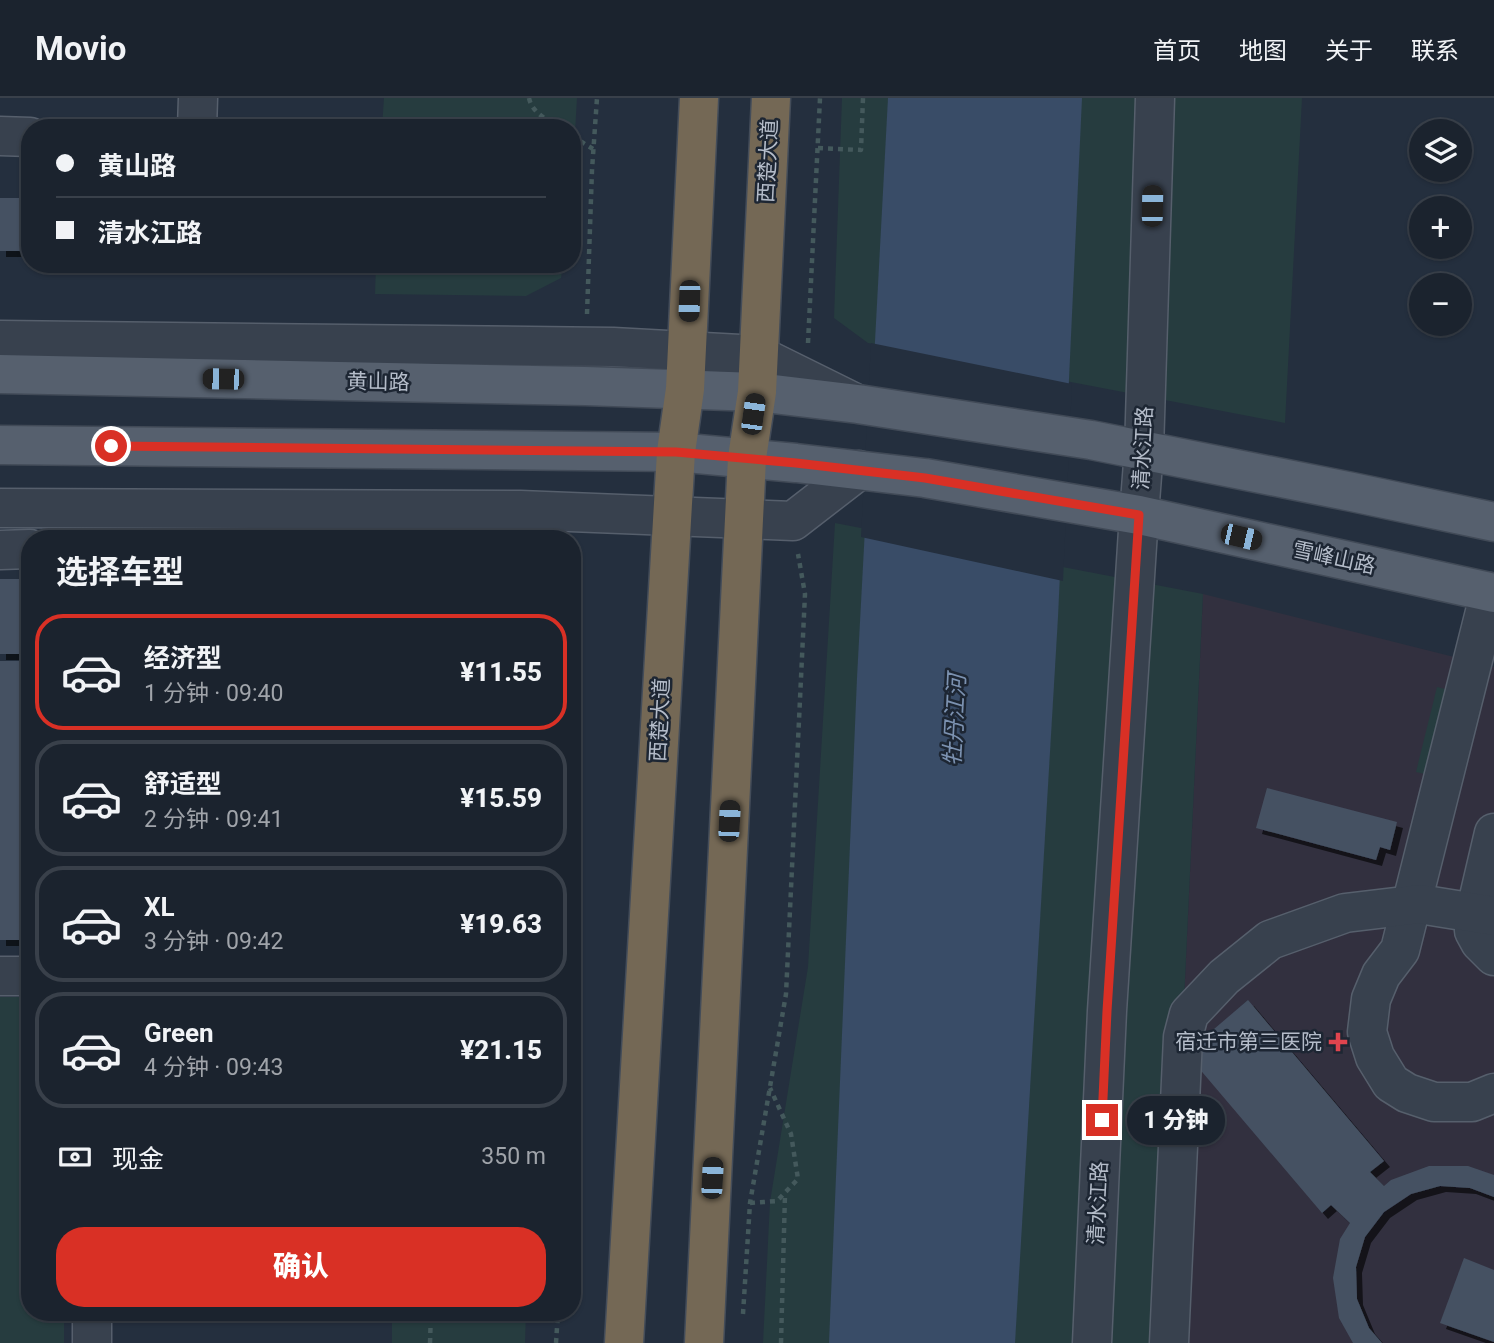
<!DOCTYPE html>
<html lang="zh">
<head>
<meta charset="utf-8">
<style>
  body { margin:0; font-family:Roboto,"Noto Sans SC",sans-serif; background:#282f3a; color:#f1f3f6; height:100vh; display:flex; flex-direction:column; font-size:26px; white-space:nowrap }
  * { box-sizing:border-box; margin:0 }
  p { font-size:23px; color:#a0a4aa }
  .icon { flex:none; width:38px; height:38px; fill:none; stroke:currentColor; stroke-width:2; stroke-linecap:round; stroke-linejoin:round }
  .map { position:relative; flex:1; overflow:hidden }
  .side { position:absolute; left:21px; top:432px; width:560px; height:791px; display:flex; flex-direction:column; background:#1b232e; border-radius:28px; box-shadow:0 2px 5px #0004,0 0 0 2px #39404a }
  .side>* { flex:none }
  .banner { position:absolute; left:21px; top:21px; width:560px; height:154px; border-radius:28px; box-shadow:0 2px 5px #0004,0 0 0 2px #39404a; display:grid; align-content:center; height:154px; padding:0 35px; background:#1b232e }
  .tools { position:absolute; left:1409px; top:21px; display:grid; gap:14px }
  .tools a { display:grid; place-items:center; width:63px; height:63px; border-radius:50%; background:#1b232e; box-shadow:0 2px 5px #0004,0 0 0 2px #39404a; font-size:35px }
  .end { position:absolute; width:32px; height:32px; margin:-16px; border:9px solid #d93025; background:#fff; box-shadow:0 0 0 4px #fff }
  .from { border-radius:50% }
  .bubble { position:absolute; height:49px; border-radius:24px; background:#1b232e; box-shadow:0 2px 5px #0004,0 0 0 2px #39404a; font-size:23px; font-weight:800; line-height:49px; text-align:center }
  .car { position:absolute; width:21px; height:42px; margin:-21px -10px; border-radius:9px; box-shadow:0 0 5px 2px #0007; background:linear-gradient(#222 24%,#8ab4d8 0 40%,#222 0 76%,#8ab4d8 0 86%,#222 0) }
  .banner b { display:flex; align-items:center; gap:24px; height:66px; font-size:26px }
  .banner b+b { border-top:2px solid #39404a }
  .banner i { width:18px; height:18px; background:#f1f3f6 }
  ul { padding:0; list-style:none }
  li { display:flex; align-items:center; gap:21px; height:116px; margin:0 14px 10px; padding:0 21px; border:4px solid #39404a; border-radius:28px }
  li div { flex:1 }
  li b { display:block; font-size:26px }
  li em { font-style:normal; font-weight:800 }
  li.active { border-color:#d93025 }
  li>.icon { width:63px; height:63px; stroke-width:1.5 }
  h2 { padding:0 35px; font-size:32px; line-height:84px }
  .pay { display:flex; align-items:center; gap:18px; height:77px; padding:0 35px; font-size:26px }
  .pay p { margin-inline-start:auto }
  .primary-button { display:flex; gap:14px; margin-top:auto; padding:14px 35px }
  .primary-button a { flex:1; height:80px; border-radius:28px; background:#d93025; color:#fff; font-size:28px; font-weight:800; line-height:80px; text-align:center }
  header { display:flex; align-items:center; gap:42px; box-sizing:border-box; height:98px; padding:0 35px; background:#1b232e; border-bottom:2px solid #39404a }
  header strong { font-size:33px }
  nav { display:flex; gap:38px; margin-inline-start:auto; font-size:24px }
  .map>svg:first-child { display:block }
  .medical { fill:#32303f }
  .green { fill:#263c3f }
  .water { fill:#394c67 }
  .pier { fill:#242f3e }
  .building { fill:#455162; filter:url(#shadow) }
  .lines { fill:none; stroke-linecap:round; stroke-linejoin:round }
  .minor-casing { stroke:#565f6c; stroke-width:41 }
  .major-casing { stroke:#414a57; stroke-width:41 }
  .highway-casing { stroke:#434c59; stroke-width:41 }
  .path { stroke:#44595c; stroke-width:4.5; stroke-dasharray:5 5; stroke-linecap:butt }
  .minor { stroke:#38414e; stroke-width:38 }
  .major { stroke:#56606e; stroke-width:38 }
  .highway { stroke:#746855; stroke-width:38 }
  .route { stroke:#d93025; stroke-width:9 }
  .health-dot { fill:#e0444e; stroke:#1d2633; stroke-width:2.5 }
  .labels { text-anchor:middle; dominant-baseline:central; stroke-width:5; stroke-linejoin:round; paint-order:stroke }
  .street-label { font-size:21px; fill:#b4bcc9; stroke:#1d2633 }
  .poi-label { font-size:21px; fill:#b4bcc9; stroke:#1d2633; text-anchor:end }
  .water-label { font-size:23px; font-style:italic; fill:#7c92b1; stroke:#1d2633 }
</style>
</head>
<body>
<header>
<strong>Movio</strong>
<nav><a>首页</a><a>地图</a><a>关于</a><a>联系</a></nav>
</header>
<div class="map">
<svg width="1494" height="1245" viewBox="0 0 1494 1245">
  <defs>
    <filter id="shadow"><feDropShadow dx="6" dy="6" stdDeviation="0" flood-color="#0009"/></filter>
  </defs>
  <rect width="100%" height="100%" fill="#242f3e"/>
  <polygon class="medical" points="1203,496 1494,569 1494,1245 1168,1245"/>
  <g class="green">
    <polygon points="384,0 577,0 572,86 572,30 382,30"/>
    <polygon points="842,0 1302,0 1285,325 868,245 834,220"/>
    <polygon points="376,166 563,166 561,180 526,198 375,196"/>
    <polygon points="835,425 1203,496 1168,1245 763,1245 770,1104 808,869"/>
    <polygon points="387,428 526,428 540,441 389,441"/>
    <polygon points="1437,589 1449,592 1429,677 1416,674"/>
    <polygon points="0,899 30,899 30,1214 64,1215 64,1245 0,1245"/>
    <polygon points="392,1215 526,1215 525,1245 392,1245"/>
  </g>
  <polygon class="water" points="888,0 1082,0 1058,519 1015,1245 829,1245 857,580"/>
  <polygon class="pier" points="871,245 1072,286 1063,483 861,439"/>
  <g class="building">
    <rect x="0" y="100" width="30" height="53"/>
    <rect x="0" y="481" width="30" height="75"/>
    <rect x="0" y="563" width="30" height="279"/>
    <polygon points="1267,690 1397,724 1390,752 1380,749 1376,762 1256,730"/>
    <polygon points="1248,902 1384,1063 1370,1074 1384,1088 1391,1082 1429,1068 1468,1068 1494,1077 1494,1099 1470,1090 1440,1088 1411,1096 1384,1114 1365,1139 1356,1169 1357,1201 1369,1230 1382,1245 1353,1245 1339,1220 1333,1180 1340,1141 1350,1125 1331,1107 1322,1115 1186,955"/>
    <polygon points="1464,1160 1494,1172 1494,1244 1440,1225"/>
  </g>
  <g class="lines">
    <g class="minor-casing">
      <g id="minor">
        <polyline points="197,30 198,0"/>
        <polyline points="0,38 30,39"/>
        <polyline points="0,242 613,249 758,257 853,304"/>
        <polyline points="0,410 520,412 793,423 859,372"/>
        <polyline points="0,452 30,451"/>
        <polyline points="1490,494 1400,852 1381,877 1371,901 1367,934 1375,959 1391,985 1407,995 1434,1004 1472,1004 1494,995"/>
        <polyline points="1494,735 1475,816 1474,833 1480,844 1494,858"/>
        <polyline points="0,878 30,878"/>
        <polyline points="92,1245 92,1214"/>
        <polyline points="1092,1245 1107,913 1139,417 1144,352 1155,0"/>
        <polyline points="1169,1245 1183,939 1189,916 1224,879 1270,842 1345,815 1412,807 1419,806 1494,818"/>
      </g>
    </g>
    <g class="major-casing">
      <g id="major">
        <polyline points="0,276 585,288 757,294 858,306 1091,342 1352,394 1494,424"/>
        <polyline points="0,347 676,354 796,365 925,380 1139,417 1494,495"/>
      </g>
    </g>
    <g class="highway-casing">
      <g id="highway">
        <polyline points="624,1245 676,354 685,291 699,0"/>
        <polyline points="704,1245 744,421 747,360 757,294 771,0"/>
      </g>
    </g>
    <g class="path">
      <path d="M529 0C532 15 548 22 560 30"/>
      <polyline points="572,38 593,51"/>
      <polyline points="818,50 861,52 863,0"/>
      <polyline points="587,216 592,72 597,0"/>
      <polyline points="808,245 820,0"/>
      <polyline points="572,606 579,448"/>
      <polyline points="750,1105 777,1103 798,1081 791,1036 770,990"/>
      <polyline points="743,1216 750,1105 786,896 805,496 798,456"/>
      <polyline points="430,1245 431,1214"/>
      <polyline points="556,1245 558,1214"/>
      <polyline points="781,1245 785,1096"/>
    </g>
    <use href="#minor" class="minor"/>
    <use href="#major" class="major"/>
    <use href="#highway" class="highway"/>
  </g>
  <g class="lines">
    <polyline class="route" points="111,348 676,354 796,365 925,380 1139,417 1107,913 1102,1022"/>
  </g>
  <path class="health-dot" d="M1334.5 933.5h7v7h7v7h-7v7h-7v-7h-7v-7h7z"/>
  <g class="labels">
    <g class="street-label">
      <text transform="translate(768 63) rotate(-87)">西楚大道</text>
      <text transform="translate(378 284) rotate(1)">黄山路</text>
      <text transform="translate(1143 350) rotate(-87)">清水江路</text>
      <text transform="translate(1334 460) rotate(12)">雪峰山路</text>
      <text transform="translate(660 622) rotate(-87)">西楚大道</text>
      <text transform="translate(1098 1105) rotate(-87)">清水江路</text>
    </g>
    <g class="poi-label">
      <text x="1322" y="944">宿迁市第三医院</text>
    </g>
    <g class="water-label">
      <text transform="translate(955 622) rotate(-87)">牡丹江河</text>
    </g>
  </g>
</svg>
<div class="tools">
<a><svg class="icon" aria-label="layers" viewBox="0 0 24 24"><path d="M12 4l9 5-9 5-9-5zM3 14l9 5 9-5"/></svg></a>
<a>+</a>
<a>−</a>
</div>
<i class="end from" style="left:111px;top:348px"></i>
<i class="end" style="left:1102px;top:1022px"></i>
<div class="bubble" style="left:1127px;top:998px;width:98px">1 分钟</div>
<i class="car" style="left:1152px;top:108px;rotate:1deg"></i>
<i class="car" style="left:689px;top:203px;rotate:182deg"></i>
<i class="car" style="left:223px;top:281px;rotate:271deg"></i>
<i class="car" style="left:753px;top:316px;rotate:8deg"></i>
<i class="car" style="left:1241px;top:439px;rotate:103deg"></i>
<i class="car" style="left:729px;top:723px;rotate:3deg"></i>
<i class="car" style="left:712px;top:1080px;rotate:3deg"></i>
<div class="banner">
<b><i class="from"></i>黄山路</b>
<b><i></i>清水江路</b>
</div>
<section class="side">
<h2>选择车型</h2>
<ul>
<li class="active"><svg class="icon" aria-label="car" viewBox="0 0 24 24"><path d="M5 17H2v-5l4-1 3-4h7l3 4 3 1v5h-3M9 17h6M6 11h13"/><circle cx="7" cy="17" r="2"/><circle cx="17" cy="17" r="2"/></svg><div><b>经济型</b><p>1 分钟 · 09:40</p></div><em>¥11.55</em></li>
<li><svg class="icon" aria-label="car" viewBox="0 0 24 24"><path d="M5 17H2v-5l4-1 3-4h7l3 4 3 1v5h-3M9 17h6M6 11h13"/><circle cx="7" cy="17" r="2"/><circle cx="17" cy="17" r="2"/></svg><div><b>舒适型</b><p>2 分钟 · 09:41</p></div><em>¥15.59</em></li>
<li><svg class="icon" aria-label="car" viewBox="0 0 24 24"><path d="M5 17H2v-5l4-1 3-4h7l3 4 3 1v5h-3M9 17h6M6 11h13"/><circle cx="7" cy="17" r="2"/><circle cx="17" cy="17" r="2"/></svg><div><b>XL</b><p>3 分钟 · 09:42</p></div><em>¥19.63</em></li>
<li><svg class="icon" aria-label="car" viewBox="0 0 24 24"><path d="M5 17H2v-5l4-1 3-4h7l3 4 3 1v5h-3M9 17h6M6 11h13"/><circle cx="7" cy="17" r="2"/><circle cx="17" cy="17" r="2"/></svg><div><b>Green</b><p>4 分钟 · 09:43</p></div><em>¥21.15</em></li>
</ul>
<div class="pay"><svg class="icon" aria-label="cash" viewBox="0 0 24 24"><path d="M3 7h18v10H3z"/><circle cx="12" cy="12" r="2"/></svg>现金<p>350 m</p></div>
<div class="primary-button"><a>确认</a></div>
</section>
</div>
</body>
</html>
